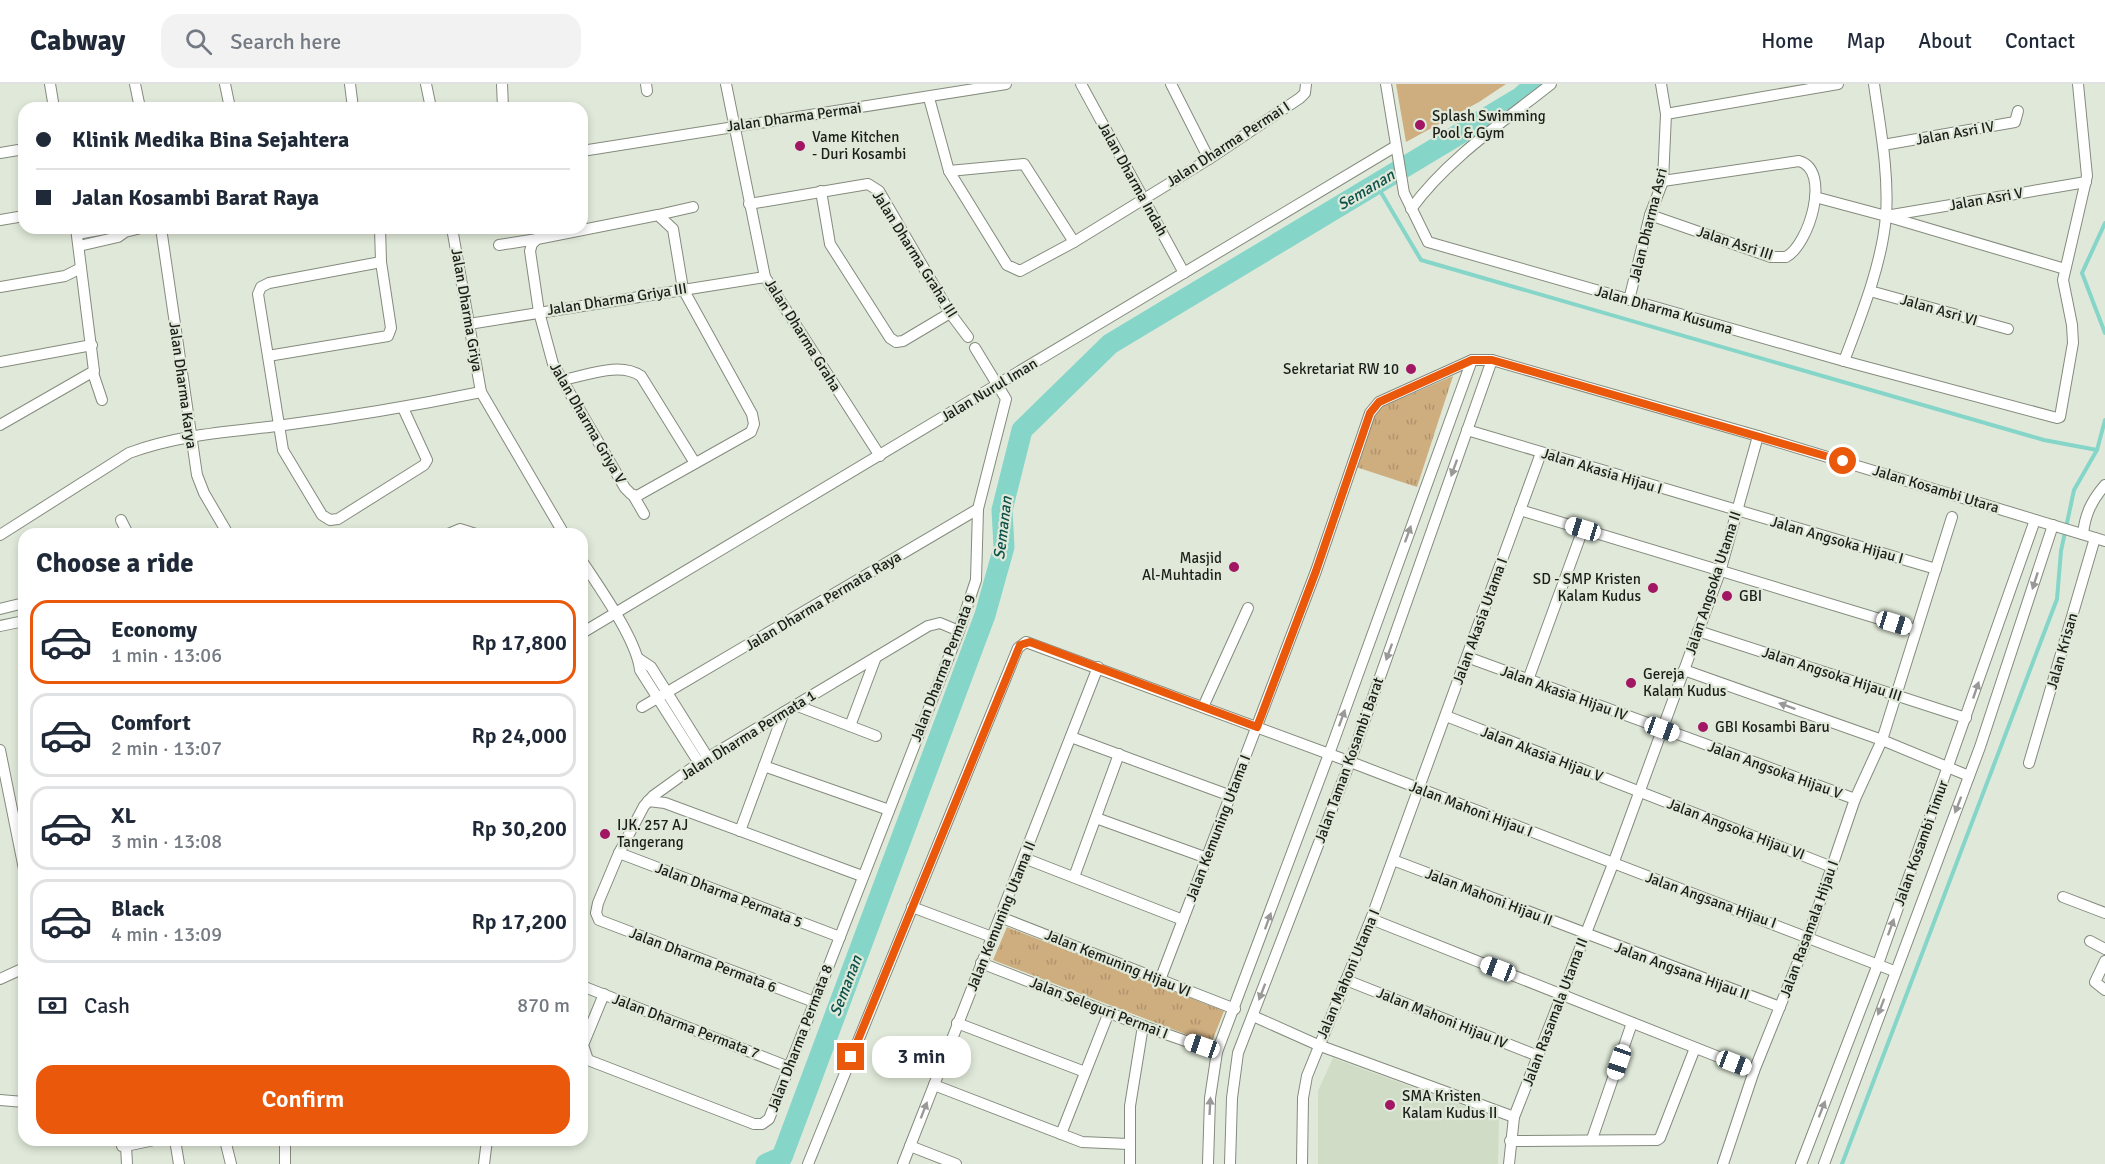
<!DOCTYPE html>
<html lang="en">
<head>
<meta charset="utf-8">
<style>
  body { margin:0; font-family:Signika,sans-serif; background:#f2f2f3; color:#1f2937; height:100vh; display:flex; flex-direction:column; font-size:22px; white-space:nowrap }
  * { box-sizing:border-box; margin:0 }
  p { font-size:20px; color:#747a83 }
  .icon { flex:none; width:33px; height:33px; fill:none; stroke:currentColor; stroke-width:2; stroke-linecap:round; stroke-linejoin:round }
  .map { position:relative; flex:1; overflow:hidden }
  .side { position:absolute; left:18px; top:444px; width:570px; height:618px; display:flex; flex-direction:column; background:#fff; border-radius:18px; box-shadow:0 3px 9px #0003 }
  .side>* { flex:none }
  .banner { position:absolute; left:18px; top:18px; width:570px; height:132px; border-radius:18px; box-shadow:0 3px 9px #0003; display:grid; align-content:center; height:132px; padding:0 18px; background:#fff }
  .end { position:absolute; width:27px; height:27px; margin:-14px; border:8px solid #ea580c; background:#fff; box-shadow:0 0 0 3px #fff }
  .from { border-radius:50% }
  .bubble { position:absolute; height:42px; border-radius:18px; background:#fff; box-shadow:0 3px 9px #0003; font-size:20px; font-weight:600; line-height:42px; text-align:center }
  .car { position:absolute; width:18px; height:36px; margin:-18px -9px; border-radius:8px; box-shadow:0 0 4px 2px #0007; background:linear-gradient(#fff 24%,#345 0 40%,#fff 0 76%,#345 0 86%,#fff 0) }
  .banner b { display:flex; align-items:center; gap:21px; height:57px; font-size:22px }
  .banner b+b { border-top:2px solid #e0e1e3 }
  .banner i { width:15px; height:15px; background:#1f2937 }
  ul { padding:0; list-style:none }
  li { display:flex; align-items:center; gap:18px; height:84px; margin:0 12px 9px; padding:0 6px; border:3px solid #e0e1e3; border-radius:18px }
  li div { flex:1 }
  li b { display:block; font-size:22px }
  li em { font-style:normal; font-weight:600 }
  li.current { border-color:#ea580c }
  li>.icon { width:54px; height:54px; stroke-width:1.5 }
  h2 { padding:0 18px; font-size:27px; line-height:72px }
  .pay { display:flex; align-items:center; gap:15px; height:66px; padding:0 18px; font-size:22px }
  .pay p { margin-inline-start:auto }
  .button { display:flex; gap:12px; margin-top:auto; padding:12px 18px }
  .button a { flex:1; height:69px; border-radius:18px; background:#ea580c; color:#fff; font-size:24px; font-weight:600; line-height:69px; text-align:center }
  header { display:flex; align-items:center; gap:36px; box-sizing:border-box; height:84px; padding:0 30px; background:#fff; border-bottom:2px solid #e0e1e3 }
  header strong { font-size:28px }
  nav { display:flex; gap:33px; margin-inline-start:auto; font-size:21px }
  .search { width:420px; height:54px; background:#f2f2f3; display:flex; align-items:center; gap:15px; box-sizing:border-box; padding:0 21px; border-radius:18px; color:#747a83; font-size:22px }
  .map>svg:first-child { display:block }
  .built { fill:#d0dcc6 }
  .park { fill:url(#park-tufts) }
  .garden { fill:#cead7f }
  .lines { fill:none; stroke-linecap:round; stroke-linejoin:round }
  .stream { stroke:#86d5c9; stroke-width:4 }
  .river { stroke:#86d5c9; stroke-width:21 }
  .street-casing { stroke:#848b7d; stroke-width:12 }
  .street { stroke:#fff; stroke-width:10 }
  .oneway { fill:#999a98 }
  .route { stroke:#ea580c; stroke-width:8 }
  .poi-dot { fill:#a11763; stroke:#e0e9d9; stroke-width:2 }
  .labels { text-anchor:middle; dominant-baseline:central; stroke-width:4.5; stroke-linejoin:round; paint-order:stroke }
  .poi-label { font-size:15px; fill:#1c1f19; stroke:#e0e9d9; text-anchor:start }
  .street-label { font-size:15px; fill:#1c1f19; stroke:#e0e9d9 }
  .water-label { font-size:16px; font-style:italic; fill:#0c524b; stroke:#e0e9d9 }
</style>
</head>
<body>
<header>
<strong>Cabway</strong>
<div class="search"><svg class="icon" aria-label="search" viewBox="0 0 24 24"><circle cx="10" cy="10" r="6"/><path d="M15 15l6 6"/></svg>Search here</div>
<nav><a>Home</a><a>Map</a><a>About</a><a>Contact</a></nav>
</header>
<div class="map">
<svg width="2105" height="1080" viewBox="0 0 2105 1080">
  <defs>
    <pattern id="park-tufts" width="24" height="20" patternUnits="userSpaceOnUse" patternTransform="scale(1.5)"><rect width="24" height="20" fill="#cead7f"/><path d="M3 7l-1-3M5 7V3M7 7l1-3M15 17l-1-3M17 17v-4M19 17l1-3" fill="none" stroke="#b0946d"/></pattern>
  </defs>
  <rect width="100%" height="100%" fill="#e0e9d9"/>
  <polygon class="built" points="1333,974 1499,1035 1498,1080 1318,1080 1318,1007"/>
  <g class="park">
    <polygon points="1453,292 1417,403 1356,383 1377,325"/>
    <polygon points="1007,843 1224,927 1211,960 993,876"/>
  </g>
  <polygon class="garden" points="1396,0 1506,0 1479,18 1406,58"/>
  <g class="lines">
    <g class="stream">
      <polyline points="1376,100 1421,176 2044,356 2097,366"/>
      <polyline points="2105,139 2082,189 2105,249"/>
      <polyline points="1842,1080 2057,515 2061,467 2074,406 2097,366 2105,336"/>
    </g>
    <polyline class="river" points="766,1080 782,1073 985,531 1004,463 1002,426 1022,346 1110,260 1521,13 1535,0"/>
    <g class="street-casing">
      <g id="street">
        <polyline points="50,0 54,24"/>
        <polyline points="135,0 140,24"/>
        <polyline points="225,0 230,24"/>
        <polyline points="350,0 353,24"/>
        <polyline points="426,0 431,24"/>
        <polyline points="502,0 503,24"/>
        <polyline points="646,0 647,7"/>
        <polyline points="726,0 765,193 880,372"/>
        <polyline points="1081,0 1184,189"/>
        <polyline points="1171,0 1209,75"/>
        <polyline points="1386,0 1404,109 1428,158 1844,277 2057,334 2060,333 2073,259 2072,241 2063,196 2087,92 2078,0"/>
        <polyline points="929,14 949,87 1007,181 1020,187 1074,158 1209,75 1300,14 1305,9 1306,0"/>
        <polyline points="1666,30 1838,0"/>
        <polyline points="1883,61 2015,38 2018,27"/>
        <polyline points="582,67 1006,0"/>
        <polyline points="0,69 24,65"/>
        <polyline points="949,87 1024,80 1074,158"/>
        <polyline points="821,107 830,160 890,254 896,258 903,257 950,229"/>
        <polyline points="1815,113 1886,132 2086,98"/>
        <polyline points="749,120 868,100 879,107 950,229 968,253"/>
        <path d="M1411 125C1447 75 1503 38 1551 0"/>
        <polygon points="658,131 673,145 683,205 752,330 754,340 751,348 637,412 631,410 625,404 553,280 539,228 530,167 532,160 537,155"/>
        <polyline points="658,131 693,123"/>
        <path d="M1650 131 1771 173H1786C1809 161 1832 86 1799 77L1663 97"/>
        <polyline points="1889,133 2065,185"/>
        <polyline points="0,136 24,132"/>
        <polyline points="161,144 197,391 204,409 228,450"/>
        <polyline points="452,144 481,308 564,450"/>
        <polyline points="77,150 110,144"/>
        <polyline points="499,161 537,155"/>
        <polyline points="79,162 118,153 125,148 141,144"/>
        <polyline points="381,178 269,199 261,203 258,210 283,366 322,431 330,436 338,435 424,381 427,376 403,324"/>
        <polyline points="0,203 65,192 81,184"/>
        <polyline points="1870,207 2008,245"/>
        <polyline points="1629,216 1650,131 1663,97 1666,30 1661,0"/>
        <polyline points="469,240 765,193"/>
        <polyline points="268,272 388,252 391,244 381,178 380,144"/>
        <path d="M1844 277C1861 232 1882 180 1886 132 1889 88 1880 43 1874 0"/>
        <polyline points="0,278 92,261"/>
        <polyline points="93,289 102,316"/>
        <path d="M562 296C586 292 619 277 641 292L695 379"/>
        <polyline points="0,341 94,287 76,144"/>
        <polyline points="1467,346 1936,485"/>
        <polyline points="633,411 644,430"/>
        <polyline points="1520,426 1916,546"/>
        <polyline points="121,436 128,450"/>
        <polyline points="448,450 460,445 476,450"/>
        <path d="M2083 450C2085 430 2092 416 2105 401"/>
        <path d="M0 451 129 369C177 351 227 348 277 342 346 333 413 322 481 308"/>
        <path d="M582 477C599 503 637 556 640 586L699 679"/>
        <polyline points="0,525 24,519"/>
        <polyline points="0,542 24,537"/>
        <polyline points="1698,547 1966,634"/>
        <polyline points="582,549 1396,62"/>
        <polyline points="1467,573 1855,715"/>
        <polyline points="639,575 651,583 708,674"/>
        <polyline points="1684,586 1882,656 1969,692"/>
        <polyline points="1528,596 1583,445"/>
        <polyline points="795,621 876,652"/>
        <polyline points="642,623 978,425"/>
        <polyline points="1203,623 1248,524"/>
        <polyline points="1446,632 1832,783"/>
        <polyline points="850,642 876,573"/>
        <polyline points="1071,653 1231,712"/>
        <polyline points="0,666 24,785"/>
        <polyline points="2029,679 2095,454"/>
        <polyline points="764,682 889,726"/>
        <polyline points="648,717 665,719 862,792"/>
        <polyline points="1096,734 1207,774"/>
        <polyline points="740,747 784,628"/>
        <polyline points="619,769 840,853"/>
        <polyline points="1024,774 1183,836"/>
        <polyline points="1393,776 1780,923"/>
        <polyline points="1074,793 1119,670"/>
        <polyline points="2063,813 2105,829"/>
        <polyline points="912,823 992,853"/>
        <polyline points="1000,833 1235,925"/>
        <polyline points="1371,835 1754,987"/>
        <polyline points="2090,857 2105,865"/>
        <polyline points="2105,877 2095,898 2105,906"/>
        <polyline points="981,879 1143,942 1217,968"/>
        <polyline points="0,895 24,884"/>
        <polyline points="1160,896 1316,487 1370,329 1379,318 1472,276 1492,276 1758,352 2105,457"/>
        <polyline points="1346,896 1538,972"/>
        <polyline points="582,902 789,983"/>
        <polyline points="604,910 583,961 588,976 754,1040 762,1040 769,1035 959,547 976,496 978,425 1006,315 975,264"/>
        <polyline points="814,918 599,836 596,829 598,819 619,769 644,722 653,712 699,679 928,542 940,539 959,547"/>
        <polyline points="1253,932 1318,961 1514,1033"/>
        <polyline points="957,939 1085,988"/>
        <polyline points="934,1001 1082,1058 1128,1060"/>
        <polyline points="0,1016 24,1018"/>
        <polyline points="1061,1050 1109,928"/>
        <polyline points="1592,1055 1632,939"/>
        <polyline points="121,1056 122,1062 126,1062 127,1080"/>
        <polyline points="175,1056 179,1080"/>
        <polyline points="225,1056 231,1080"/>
        <polyline points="1510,1057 1657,1056 1660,1054 1695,964"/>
        <polyline points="126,1062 154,1056"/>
        <polyline points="910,1062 956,1080"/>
        <polyline points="285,1080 285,1056"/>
        <polyline points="484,1080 487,1056"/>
        <polyline points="808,1080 1018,564 1026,558 1348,677 1894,887"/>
        <polyline points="903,1080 1098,583"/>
        <polyline points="1130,1080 1130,1022 1143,942"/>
        <polyline points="1208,1080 1210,1014 1217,968 1329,670 1472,276"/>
        <polyline points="1230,1080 1232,1014 1238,969 1350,678 1492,276"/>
        <polyline points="1302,1080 1303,1014 1307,992 1371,835 1541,369"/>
        <polyline points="1509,1080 1514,1033 1613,780 1720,488 1758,352"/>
        <polyline points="1723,1080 1754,987 1808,853 1855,715 1882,656 1952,433"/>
        <polyline points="1801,1080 1878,880 2035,436"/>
        <polyline points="1824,1080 1980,663 2053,441"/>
      </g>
    </g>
    <use href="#street" class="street"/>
  </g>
  <defs><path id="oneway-solid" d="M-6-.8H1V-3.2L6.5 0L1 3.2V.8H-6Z" transform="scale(1.5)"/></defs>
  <g class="oneway">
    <use href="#oneway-solid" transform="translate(1454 384) rotate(110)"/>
    <use href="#oneway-solid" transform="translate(1408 450) rotate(-70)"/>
    <use href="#oneway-solid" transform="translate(2035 497) rotate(108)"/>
    <use href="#oneway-solid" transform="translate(1389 568) rotate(110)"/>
    <use href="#oneway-solid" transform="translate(1976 606) rotate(-71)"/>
    <use href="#oneway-solid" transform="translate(1787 622) rotate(-160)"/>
    <use href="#oneway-solid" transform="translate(1342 634) rotate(-70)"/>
    <use href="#oneway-solid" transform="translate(1958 721) rotate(111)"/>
    <use href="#oneway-solid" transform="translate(1268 837) rotate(-70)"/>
    <use href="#oneway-solid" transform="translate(1891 843) rotate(-70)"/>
    <use href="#oneway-solid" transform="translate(1262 908) rotate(111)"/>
    <use href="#oneway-solid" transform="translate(1881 923) rotate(111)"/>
    <use href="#oneway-solid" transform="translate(1210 1022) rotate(-87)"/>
    <use href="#oneway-solid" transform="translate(1822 1025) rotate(-69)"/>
    <use href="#oneway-solid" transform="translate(924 1026) rotate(-69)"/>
  </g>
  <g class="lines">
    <polyline class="route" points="851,973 1020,561 1030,558 1257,643 1316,487 1370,329 1379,318 1472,276 1492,276 1843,377"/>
  </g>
  <g class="poi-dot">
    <circle cx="1420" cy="41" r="6"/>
    <circle cx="800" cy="62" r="6"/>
    <circle cx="1411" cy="285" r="6"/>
    <circle cx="1234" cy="483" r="6"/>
    <circle cx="1653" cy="504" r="6"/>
    <circle cx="1727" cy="512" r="6"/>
    <circle cx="1631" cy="599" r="6"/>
    <circle cx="1703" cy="643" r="6"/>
    <circle cx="605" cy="750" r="6"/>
    <circle cx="1390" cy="1021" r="6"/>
  </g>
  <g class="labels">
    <g class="poi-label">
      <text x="1432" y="32">Splash Swimming<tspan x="1432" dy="17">Pool &amp; Gym</tspan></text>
      <text x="812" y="53">Vame Kitchen<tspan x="812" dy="17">- Duri Kosambi</tspan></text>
      <text x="1399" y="285" text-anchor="end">Sekretariat RW 10</text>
      <text x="1222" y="474" text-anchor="end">Masjid<tspan x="1222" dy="17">Al-Muhtadin</tspan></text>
      <text x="1641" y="495" text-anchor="end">SD - SMP Kristen<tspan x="1641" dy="17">Kalam Kudus</tspan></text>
      <text x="1739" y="512">GBI</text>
      <text x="1643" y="590">Gereja<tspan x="1643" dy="17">Kalam Kudus</tspan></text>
      <text x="1715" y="643">GBI Kosambi Baru</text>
      <text x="617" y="741">IJK. 257 AJ<tspan x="617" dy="17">Tangerang</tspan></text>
      <text x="1402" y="1012">SMA Kristen<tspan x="1402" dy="17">Kalam Kudus II</tspan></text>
    </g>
    <g class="street-label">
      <text transform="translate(794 33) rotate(-8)">Jalan Dharma Permai</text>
      <text transform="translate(1955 49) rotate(-10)">Jalan Asri IV</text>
      <text transform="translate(1228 60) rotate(-33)">Jalan Dharma Permai I</text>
      <text transform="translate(1133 95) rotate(61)">Jalan Dharma Indah</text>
      <text transform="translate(1986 115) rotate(-10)">Jalan Asri V</text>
      <text transform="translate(1648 141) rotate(-76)">Jalan Dharma Asri</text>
      <text transform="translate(1735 159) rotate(18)">Jalan Asri III</text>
      <text transform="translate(915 170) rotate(58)">Jalan Dharma Graha III</text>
      <text transform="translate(617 215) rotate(-9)">Jalan Dharma Griya III</text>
      <text transform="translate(467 226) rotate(80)">Jalan Dharma Griya</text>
      <text transform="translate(1664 226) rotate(16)">Jalan Dharma Kusuma</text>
      <text transform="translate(1939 226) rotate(16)">Jalan Asri VI</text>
      <text transform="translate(803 251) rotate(58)">Jalan Dharma Graha</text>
      <text transform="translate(183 301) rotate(82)">Jalan Dharma Karya</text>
      <text transform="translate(989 306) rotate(-31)">Jalan Nurul Iman</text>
      <text transform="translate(588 339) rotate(60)">Jalan Dharma Griya V</text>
      <text transform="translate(1602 387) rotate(17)">Jalan Akasia Hijau I</text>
      <text transform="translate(1936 405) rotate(17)">Jalan Kosambi Utara</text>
      <text transform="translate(1837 456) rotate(16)">Jalan Angsoka Hijau I</text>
      <text transform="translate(1713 499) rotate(-72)">Jalan Angsoka Utama II</text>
      <text transform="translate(823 517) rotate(-31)">Jalan Dharma Permata Raya</text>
      <text transform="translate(1480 537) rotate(-70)">Jalan Akasia Utama I</text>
      <text transform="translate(2062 567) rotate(-74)">Jalan Krisan</text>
      <text transform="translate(943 584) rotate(-69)">Jalan Dharma Permata 9</text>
      <text transform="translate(1832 590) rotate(18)">Jalan Angsoka Hijau III</text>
      <text transform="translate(1564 609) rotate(20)">Jalan Akasia Hijau IV</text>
      <text transform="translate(748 651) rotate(-32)">Jalan Dharma Permata 1</text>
      <text transform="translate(1542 670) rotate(21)">Jalan Akasia Hijau V</text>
      <text transform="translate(1349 676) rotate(-70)">Jalan Taman Kosambi Barat</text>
      <text transform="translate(1775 686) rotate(20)">Jalan Angsoka Hijau V</text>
      <text transform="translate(1471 725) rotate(21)">Jalan Mahoni Hijau I</text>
      <text transform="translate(1218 744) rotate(-69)">Jalan Kemuning Utama I</text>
      <text transform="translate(1736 745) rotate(21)">Jalan Angsoka Hijau VI</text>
      <text transform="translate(1921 759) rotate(-70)">Jalan Kosambi Timur</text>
      <text transform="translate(729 811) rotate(21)">Jalan Dharma Permata 5</text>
      <text transform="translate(1489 813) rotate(21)">Jalan Mahoni Hijau II</text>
      <text transform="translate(1711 816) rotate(20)">Jalan Angsana Hijau I</text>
      <text transform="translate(1001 832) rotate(-68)">Jalan Kemuning Utama II</text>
      <text transform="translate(1809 845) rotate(-70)">Jalan Rasamala Hijau I</text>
      <text transform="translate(703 876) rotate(21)">Jalan Dharma Permata 6</text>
      <text transform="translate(1118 879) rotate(22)">Jalan Kemuning Hijau VI</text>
      <text transform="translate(1682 887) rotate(20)">Jalan Angsana Hijau II</text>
      <text transform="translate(1348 890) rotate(-67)">Jalan Mahoni Utama I</text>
      <text transform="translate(1099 924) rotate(21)">Jalan Seleguri Permai I</text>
      <text transform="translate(1555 928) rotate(-69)">Jalan Rasamala Utama II</text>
      <text transform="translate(1442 934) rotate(22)">Jalan Mahoni Hijau IV</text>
      <text transform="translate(686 942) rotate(21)">Jalan Dharma Permata 7</text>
      <text transform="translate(800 954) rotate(-69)">Jalan Dharma Permata 8</text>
    </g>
    <g class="water-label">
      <text transform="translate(1366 106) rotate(-31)">Semanan</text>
      <text transform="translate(1003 444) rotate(-83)">Semanan</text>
      <text transform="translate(846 902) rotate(-69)">Semanan</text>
    </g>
  </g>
</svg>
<i class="end from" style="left:1843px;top:377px"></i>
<i class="end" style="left:851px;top:973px"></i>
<div class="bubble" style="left:872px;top:952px;width:99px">3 min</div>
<i class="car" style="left:1583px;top:445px;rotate:287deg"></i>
<i class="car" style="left:1894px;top:539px;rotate:107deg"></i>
<i class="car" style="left:1662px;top:645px;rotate:110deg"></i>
<i class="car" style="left:1498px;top:885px;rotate:291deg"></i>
<i class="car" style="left:1202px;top:962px;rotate:289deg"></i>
<i class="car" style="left:1619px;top:978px;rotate:199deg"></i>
<i class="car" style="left:1734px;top:979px;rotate:111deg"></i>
<div class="banner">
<b><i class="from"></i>Klinik Medika Bina Sejahtera</b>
<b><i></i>Jalan Kosambi Barat Raya</b>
</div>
<section class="side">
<h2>Choose a ride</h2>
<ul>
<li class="current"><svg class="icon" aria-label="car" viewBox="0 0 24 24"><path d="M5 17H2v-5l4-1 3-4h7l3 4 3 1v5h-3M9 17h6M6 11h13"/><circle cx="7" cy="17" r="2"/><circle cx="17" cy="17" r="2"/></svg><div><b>Economy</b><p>1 min · 13:06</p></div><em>Rp 17,800</em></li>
<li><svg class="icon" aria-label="car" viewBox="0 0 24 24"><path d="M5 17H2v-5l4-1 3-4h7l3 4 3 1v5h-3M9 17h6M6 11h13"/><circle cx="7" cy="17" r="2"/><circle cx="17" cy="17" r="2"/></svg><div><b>Comfort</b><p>2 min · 13:07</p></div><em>Rp 24,000</em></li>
<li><svg class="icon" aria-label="car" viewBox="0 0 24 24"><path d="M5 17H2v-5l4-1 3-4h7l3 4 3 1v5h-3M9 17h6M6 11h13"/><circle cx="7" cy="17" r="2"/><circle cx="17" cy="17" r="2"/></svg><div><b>XL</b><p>3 min · 13:08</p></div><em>Rp 30,200</em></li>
<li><svg class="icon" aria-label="car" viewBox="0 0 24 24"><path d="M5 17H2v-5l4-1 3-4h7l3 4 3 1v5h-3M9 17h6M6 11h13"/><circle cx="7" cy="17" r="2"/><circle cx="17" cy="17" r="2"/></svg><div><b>Black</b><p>4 min · 13:09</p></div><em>Rp 17,200</em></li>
</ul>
<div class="pay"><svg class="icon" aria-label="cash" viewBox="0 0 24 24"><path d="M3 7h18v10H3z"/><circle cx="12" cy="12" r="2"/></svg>Cash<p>870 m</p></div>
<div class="button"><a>Confirm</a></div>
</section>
</div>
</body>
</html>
